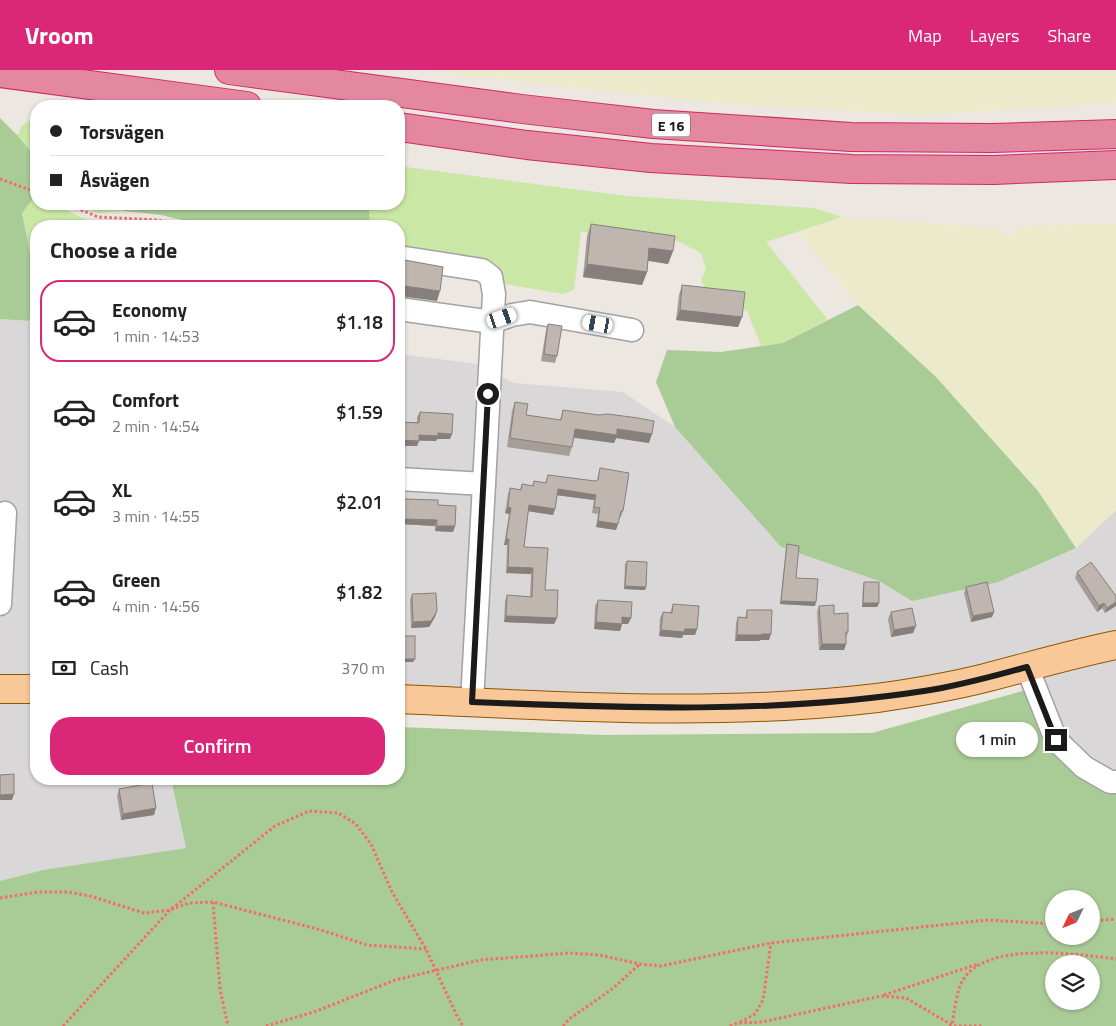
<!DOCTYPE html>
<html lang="en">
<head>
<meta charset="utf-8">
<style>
  body { margin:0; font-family:"Titillium Web",sans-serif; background:#f6f6f6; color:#222; height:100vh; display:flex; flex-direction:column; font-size:19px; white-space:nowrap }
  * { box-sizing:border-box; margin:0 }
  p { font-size:16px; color:#767676 }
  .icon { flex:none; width:28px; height:28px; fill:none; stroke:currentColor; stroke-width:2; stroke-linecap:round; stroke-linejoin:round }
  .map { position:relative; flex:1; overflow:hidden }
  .side { position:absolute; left:30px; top:150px; width:375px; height:565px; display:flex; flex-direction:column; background:#fff; border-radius:20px; box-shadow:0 1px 4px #0004 }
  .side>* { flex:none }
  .guide { position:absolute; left:30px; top:30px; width:375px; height:110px; border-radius:20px; box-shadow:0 1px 4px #0004; display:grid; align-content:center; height:110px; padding:0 20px; background:#fff }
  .needle { width:32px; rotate:227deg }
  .fabs { position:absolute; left:1045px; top:820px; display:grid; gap:10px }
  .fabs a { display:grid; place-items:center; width:55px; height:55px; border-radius:50%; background:#fff; box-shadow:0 1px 4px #0004; font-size:25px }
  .end { position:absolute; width:22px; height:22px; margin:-11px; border:6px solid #1b1b1b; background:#fff; box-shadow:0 0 0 2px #fff }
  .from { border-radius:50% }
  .bubble { position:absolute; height:35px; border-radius:18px; background:#fff; box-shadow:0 1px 4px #0004; font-size:16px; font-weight:600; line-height:35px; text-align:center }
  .car { position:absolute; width:15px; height:30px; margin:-15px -8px; border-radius:6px; box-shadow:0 0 4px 1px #0007; background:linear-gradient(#fff 24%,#345 0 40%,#fff 0 76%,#345 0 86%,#fff 0) }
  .guide b { display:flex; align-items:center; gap:18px; height:48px; font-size:19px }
  .guide b+b { border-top:1px solid #e0e0e0 }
  .guide i { width:12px; height:12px; background:#222 }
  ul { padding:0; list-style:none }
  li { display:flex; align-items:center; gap:15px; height:82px; margin:0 10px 8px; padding:0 10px; border:2px solid transparent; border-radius:20px }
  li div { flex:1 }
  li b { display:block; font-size:19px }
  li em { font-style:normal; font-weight:600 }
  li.selected { border-color:#db2777 }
  li>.icon { width:45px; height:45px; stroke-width:1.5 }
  h2 { padding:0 20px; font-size:22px; line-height:60px }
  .pay { display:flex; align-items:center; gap:12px; height:55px; padding:0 20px; font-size:19px }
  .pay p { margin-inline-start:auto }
  .button { display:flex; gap:10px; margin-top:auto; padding:10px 20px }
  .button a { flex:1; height:58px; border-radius:20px; background:#db2777; color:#fff; font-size:20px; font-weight:600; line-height:58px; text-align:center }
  header { display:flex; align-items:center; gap:30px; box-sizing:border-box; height:70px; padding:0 25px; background:#db2777; color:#fff }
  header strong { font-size:24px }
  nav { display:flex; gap:28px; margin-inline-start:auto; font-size:18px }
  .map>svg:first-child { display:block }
  .residential { fill:#d9d7d8 }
  .farmland { fill:#ebebcb }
  .grass { fill:#cae7a6 }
  .forest { fill:#a9cb95; fill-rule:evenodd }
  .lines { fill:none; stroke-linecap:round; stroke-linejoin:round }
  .minor-casing { stroke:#a2a2a2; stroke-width:25 }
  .major-casing { stroke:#8e5603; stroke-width:30 }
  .highway-casing { stroke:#d0276d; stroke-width:30 }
  .path { stroke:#f66b67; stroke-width:3; stroke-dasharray:2.5 2.5; stroke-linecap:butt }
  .minor { stroke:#fff; stroke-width:22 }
  .major { stroke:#f9c898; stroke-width:28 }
  .highway { stroke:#e3889f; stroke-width:28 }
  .wall { fill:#a59d97 }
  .shaded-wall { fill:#867f7b }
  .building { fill:#c0b6b0; stroke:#867f7b }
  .route { stroke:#1b1b1b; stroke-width:6 }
  .labels { text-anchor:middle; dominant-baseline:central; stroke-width:5; stroke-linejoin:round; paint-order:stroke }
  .shield { fill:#fff; stroke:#5f5f5f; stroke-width:1 }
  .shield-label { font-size:14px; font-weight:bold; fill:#1b1b1b }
</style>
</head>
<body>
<header>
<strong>Vroom</strong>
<nav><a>Map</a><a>Layers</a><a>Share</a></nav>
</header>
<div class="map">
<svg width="1116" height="956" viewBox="0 0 1116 956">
  <rect width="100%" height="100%" fill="#ece7e0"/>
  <g class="residential">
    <polygon points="0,249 36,252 36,709 171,709 186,778 43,800 0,811"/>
    <polygon points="399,284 478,294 514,313 623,322 675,357 781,477 879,511 912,531 1076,478 1116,440 1116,705 1084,681 1059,651 1031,591 811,630 399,629"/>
  </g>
  <g class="farmland">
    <polygon points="427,0 1116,0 1116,33 925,45 715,33 505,10"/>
    <polygon points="842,147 997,158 1010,165 1023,156 1116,153 1116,440 1076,478 1038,421 936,307 858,235 797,162"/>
  </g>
  <g class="grass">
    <polygon points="31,49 36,50 36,88 17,65 22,56"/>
    <polygon points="399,96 626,126 813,138 842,147 766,172 828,250 783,273 761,276 747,241 708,226 701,210 706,199 701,183 673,169 581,162 574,220 563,224 447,204 399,187 399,156 370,156 369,134 399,134"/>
    <polygon points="35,126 36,134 52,134 92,152 152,156 36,156 36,213 22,143"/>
    <polygon points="75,134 117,134 124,141 98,143"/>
  </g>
  <g class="forest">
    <polygon points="0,48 17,65 36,88 36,125 22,143 36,213 36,229 29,251 0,249"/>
    <polygon points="117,134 369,134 370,156 207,156 161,145 124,141"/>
    <polygon points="858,235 936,307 1038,421 1076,478 998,512 912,531 879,511 781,477 675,357 656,312 667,280 721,282 783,273"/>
    <path d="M1040 616 1059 651 1083 681 1116 705V956H0V811L43 800 186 778 171 709H399V657L602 665 872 663ZM1054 829H1091V866H1054ZM1054 894H1091V931H1054Z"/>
  </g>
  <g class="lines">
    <g class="minor-casing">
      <g id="minor">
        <polyline points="399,187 482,200 491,207 494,224 484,414"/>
        <polyline points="399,239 492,252 512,245 530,242 632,260"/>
        <polyline points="399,409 484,414 472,632"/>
        <polyline points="0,534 5,443"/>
        <polyline points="1027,597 1056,670 1084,697 1110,712 1116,712"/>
      </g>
    </g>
    <g class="major-casing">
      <g id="major">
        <polyline points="0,619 36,619"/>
        <path d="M399 629C557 636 719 647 877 628 913 623 949 617 985 608 1028 597 1072 584 1116 575"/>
      </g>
    </g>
    <g class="highway-casing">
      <g id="highway">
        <polyline points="229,0 522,39 653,54 851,67 992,68 1116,64"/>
        <polyline points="0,3 247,36"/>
        <polyline points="399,57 527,75 651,88 852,99 994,100 1116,95"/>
      </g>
    </g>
    <g class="path">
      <polyline points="0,109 36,122"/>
      <polyline points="67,134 98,147 157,150 191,156"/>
      <polyline points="0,828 38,822 68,822 90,826 144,843 170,840 189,833 213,832 321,860 367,875 426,879"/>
      <polyline points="213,832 220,919 228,956"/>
      <polyline points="1091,851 1116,849"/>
      <polyline points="884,925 978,894"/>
      <polyline points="740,952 755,944 763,930 771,873"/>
      <polyline points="63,956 170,840 275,756 309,741 338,743 356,754 371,774 392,822 426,879 457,946 463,956"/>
      <polyline points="266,956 314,942 395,910 480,890 569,883 599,885 640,894 661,896 771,873 988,850 1054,854"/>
      <polyline points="563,956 569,949 611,920 640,894"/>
      <path d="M730 956 737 953 762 952 881 926 906 928 952 955C954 944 957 918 963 910 986 871 1078 884 1116 889"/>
      <polyline points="949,956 984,956"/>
    </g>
    <use href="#minor" class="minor"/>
    <use href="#major" class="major"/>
    <use href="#highway" class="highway"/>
  </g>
  <g class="wall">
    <polygon points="591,154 673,181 668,194 648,191 647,202 642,215 583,207 587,166"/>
    <polygon points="682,215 742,247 738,257 676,250 679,225"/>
    <polygon points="548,254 557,286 555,293 541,291 546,260"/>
    <polygon points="515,332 526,345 560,350 563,340 649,373 616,368 614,373 574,368 572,377 569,386 507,377 512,341"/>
    <polygon points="420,342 452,364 450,369 437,369 436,371 419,371 417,376 399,376 399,356 400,352 417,352 417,347"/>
    <polygon points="600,398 623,441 621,447 620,447 616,460 596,457 598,444 592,443 594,430 557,425 555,439 553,445 528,441 524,477 545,520 557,548 554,554 504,552 505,531 507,525 530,527 531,504 506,503 507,475 504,475 509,444 505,443 508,424 510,418 520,420 522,414 532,416 534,411 545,413 548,405 595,411 597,410"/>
    <polygon points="404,429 438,435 455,456 453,462 435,461 435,456 401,454 402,434"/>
    <polygon points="787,474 796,508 815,536 780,534 786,478"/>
    <polygon points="627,491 646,517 645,520 624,519 625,494"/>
    <polygon points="1077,502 1116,526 1105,543 1102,538 1097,542 1075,508"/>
    <polygon points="864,512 879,533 877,537 862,537 863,515"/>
    <polygon points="966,517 994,542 992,547 971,552 964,523"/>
    <polygon points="36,519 36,543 35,543"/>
    <polygon points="412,524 435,547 429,557 411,558 410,530"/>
    <polygon points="598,530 631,548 628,554 622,554 620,561 594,559 595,536"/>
    <polygon points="673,534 697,559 695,565 683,565 682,568 659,566 660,548 663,542 670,543"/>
    <polygon points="819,536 834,544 848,562 846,568 846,574 844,580 819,580 817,542"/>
    <polygon points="747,540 769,570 760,570 759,571 735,571 736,553 738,547 745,548"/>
    <polygon points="891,542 913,563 891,567 888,549"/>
    <polygon points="119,719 154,745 121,750 117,726"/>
  </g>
  <g class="shaded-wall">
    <polygon points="649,178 673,181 668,194 645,190"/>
    <polygon points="587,194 647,202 642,215 583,207"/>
    <polygon points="404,216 440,221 437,231 399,226 399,217"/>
    <polygon points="680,240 742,247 738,257 676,250"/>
    <polygon points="575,359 617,359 652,364 649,373 616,368 614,373 572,367"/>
    <polygon points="438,363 452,364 450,369 437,369 436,371 417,370 419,365"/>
    <polygon points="399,370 419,371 417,376 399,376"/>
    <polygon points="558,419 596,425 594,430 555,425"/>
    <polygon points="529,435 555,439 553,445 527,441"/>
    <polygon points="508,437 511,438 509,444 505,443"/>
    <polygon points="403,449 437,450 435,456 401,454"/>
    <polygon points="598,451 618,454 616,460 596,457"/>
    <polygon points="437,456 455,456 453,462 435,461"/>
    <polygon points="506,469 509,469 507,475 504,475"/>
    <polygon points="508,497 533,498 531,504 506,503"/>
    <polygon points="625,516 646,517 645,520 624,519"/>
    <polygon points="781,531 816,532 815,536 780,534"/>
    <polygon points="1116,532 1116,536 1105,543 1107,538"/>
    <polygon points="863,533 879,533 877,537 862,537"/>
    <polygon points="1104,533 1102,538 1097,542 1099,536"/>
    <polygon points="437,541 435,547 429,557 411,558 413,552"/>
    <polygon points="994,542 992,547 971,552 973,546"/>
    <polygon points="506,546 557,548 554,554 504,552"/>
    <polygon points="622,547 631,548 628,554 621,554 622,554 620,561 594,559 596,552"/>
    <polygon points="916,556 913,563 891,567 894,560"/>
    <polygon points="685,559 697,559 695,565 683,565 682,568 659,566 661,560"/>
    <polygon points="762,564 771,564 769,570 760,570 759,571 735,571 737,565"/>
    <polygon points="822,574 846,574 844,580 819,580"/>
    <polygon points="399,589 415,589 413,592 399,592"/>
    <polygon points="14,724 12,730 0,730 0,725"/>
    <polygon points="156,738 154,745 121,750 123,744"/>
  </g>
  <g class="building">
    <polygon points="591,154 675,166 673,181 649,178 647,202 587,194"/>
    <polygon points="399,189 443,197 440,221 404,216 399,217"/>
    <polygon points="682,215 745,222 742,247 680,240"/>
    <polygon points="548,254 562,256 557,286 544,284"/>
    <polygon points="515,332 528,334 526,345 561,350 563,340 599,345 608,344 638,348 654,351 652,364 617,359 617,365 575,359 572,377 510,368"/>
    <polygon points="420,342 453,344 452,364 438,363 438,366 419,365 419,371 399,370 400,352 419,353"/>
    <polygon points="600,398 629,403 623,441 621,441 618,454 598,451 600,438 594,437 596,425 558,419 555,439 529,435 524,477 548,478 545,520 558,520 557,548 506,546 507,525 532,527 533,498 508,497 509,469 506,469 511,438 508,437 510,418 521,420 522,414 533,416 534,411 546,413 548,405 595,411 598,410"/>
    <polygon points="404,429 438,430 438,435 456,436 455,456 437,456 437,450 403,449"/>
    <polygon points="787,474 799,476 796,508 818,509 816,532 781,531"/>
    <polygon points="627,491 647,492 646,517 625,516"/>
    <polygon points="1091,492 1116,526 1116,532 1107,538 1104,533 1099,536 1077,502"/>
    <polygon points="864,512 879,512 879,533 863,533"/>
    <polygon points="987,512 994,542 973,546 966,517"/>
    <polygon points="436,523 437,541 431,551 413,552 412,524"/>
    <polygon points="598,530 632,532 631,548 622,547 622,554 596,552"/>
    <polygon points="673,534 699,536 697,559 685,559 684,562 661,560 663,542 672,543"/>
    <polygon points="834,535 834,544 848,543 848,562 846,562 846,574 822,574 819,536"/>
    <polygon points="912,538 916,556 894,560 891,542"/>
    <polygon points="747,540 772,540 771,564 762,564 761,565 737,565 738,547 747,548"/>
    <rect x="399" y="566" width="16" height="23"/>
    <polygon points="14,704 14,724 0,725 0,705"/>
    <polygon points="152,713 156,738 123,744 119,719"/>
  </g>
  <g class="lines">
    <path class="route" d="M488 324 472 632C623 638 775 644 924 621 959 616 993 606 1027 597L1056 670"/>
  </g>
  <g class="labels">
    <rect class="shield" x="652" y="43.5" width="38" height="23" rx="4"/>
    <g class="shield-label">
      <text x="671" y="55">E 16</text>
    </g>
  </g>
</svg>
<div class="fabs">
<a><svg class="needle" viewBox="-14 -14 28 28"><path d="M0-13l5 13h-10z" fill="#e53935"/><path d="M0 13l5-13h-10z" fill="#767676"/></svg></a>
<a><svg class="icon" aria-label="layers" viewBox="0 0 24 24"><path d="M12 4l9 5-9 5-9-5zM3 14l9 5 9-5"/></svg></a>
</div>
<i class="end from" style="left:488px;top:324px"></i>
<i class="end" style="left:1056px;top:670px"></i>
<div class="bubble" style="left:956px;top:652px;width:82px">1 min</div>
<i class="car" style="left:502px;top:248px;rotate:71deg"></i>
<i class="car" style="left:598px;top:254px;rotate:280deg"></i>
<div class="guide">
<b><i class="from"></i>Torsvägen</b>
<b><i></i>Åsvägen</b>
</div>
<section class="side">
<h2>Choose a ride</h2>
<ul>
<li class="selected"><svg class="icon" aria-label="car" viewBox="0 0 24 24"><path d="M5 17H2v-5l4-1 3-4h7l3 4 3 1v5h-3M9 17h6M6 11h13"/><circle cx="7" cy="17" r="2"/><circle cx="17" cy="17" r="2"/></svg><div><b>Economy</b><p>1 min · 14:53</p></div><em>$1.18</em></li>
<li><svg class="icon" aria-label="car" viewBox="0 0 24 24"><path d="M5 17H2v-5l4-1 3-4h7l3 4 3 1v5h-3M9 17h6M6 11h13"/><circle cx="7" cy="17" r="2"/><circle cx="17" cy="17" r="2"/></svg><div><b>Comfort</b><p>2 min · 14:54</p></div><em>$1.59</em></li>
<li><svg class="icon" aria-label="car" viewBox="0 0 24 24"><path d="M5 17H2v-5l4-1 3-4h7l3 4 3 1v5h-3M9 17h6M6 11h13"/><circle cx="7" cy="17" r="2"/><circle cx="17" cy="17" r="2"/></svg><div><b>XL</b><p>3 min · 14:55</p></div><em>$2.01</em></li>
<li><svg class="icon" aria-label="car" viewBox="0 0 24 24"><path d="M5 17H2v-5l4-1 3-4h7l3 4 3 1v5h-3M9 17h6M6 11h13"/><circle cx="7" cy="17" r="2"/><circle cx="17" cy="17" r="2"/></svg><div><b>Green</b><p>4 min · 14:56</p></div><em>$1.82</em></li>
</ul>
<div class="pay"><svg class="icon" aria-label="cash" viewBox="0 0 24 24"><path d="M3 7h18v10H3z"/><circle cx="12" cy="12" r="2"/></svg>Cash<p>370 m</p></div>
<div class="button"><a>Confirm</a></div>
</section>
</div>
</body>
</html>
